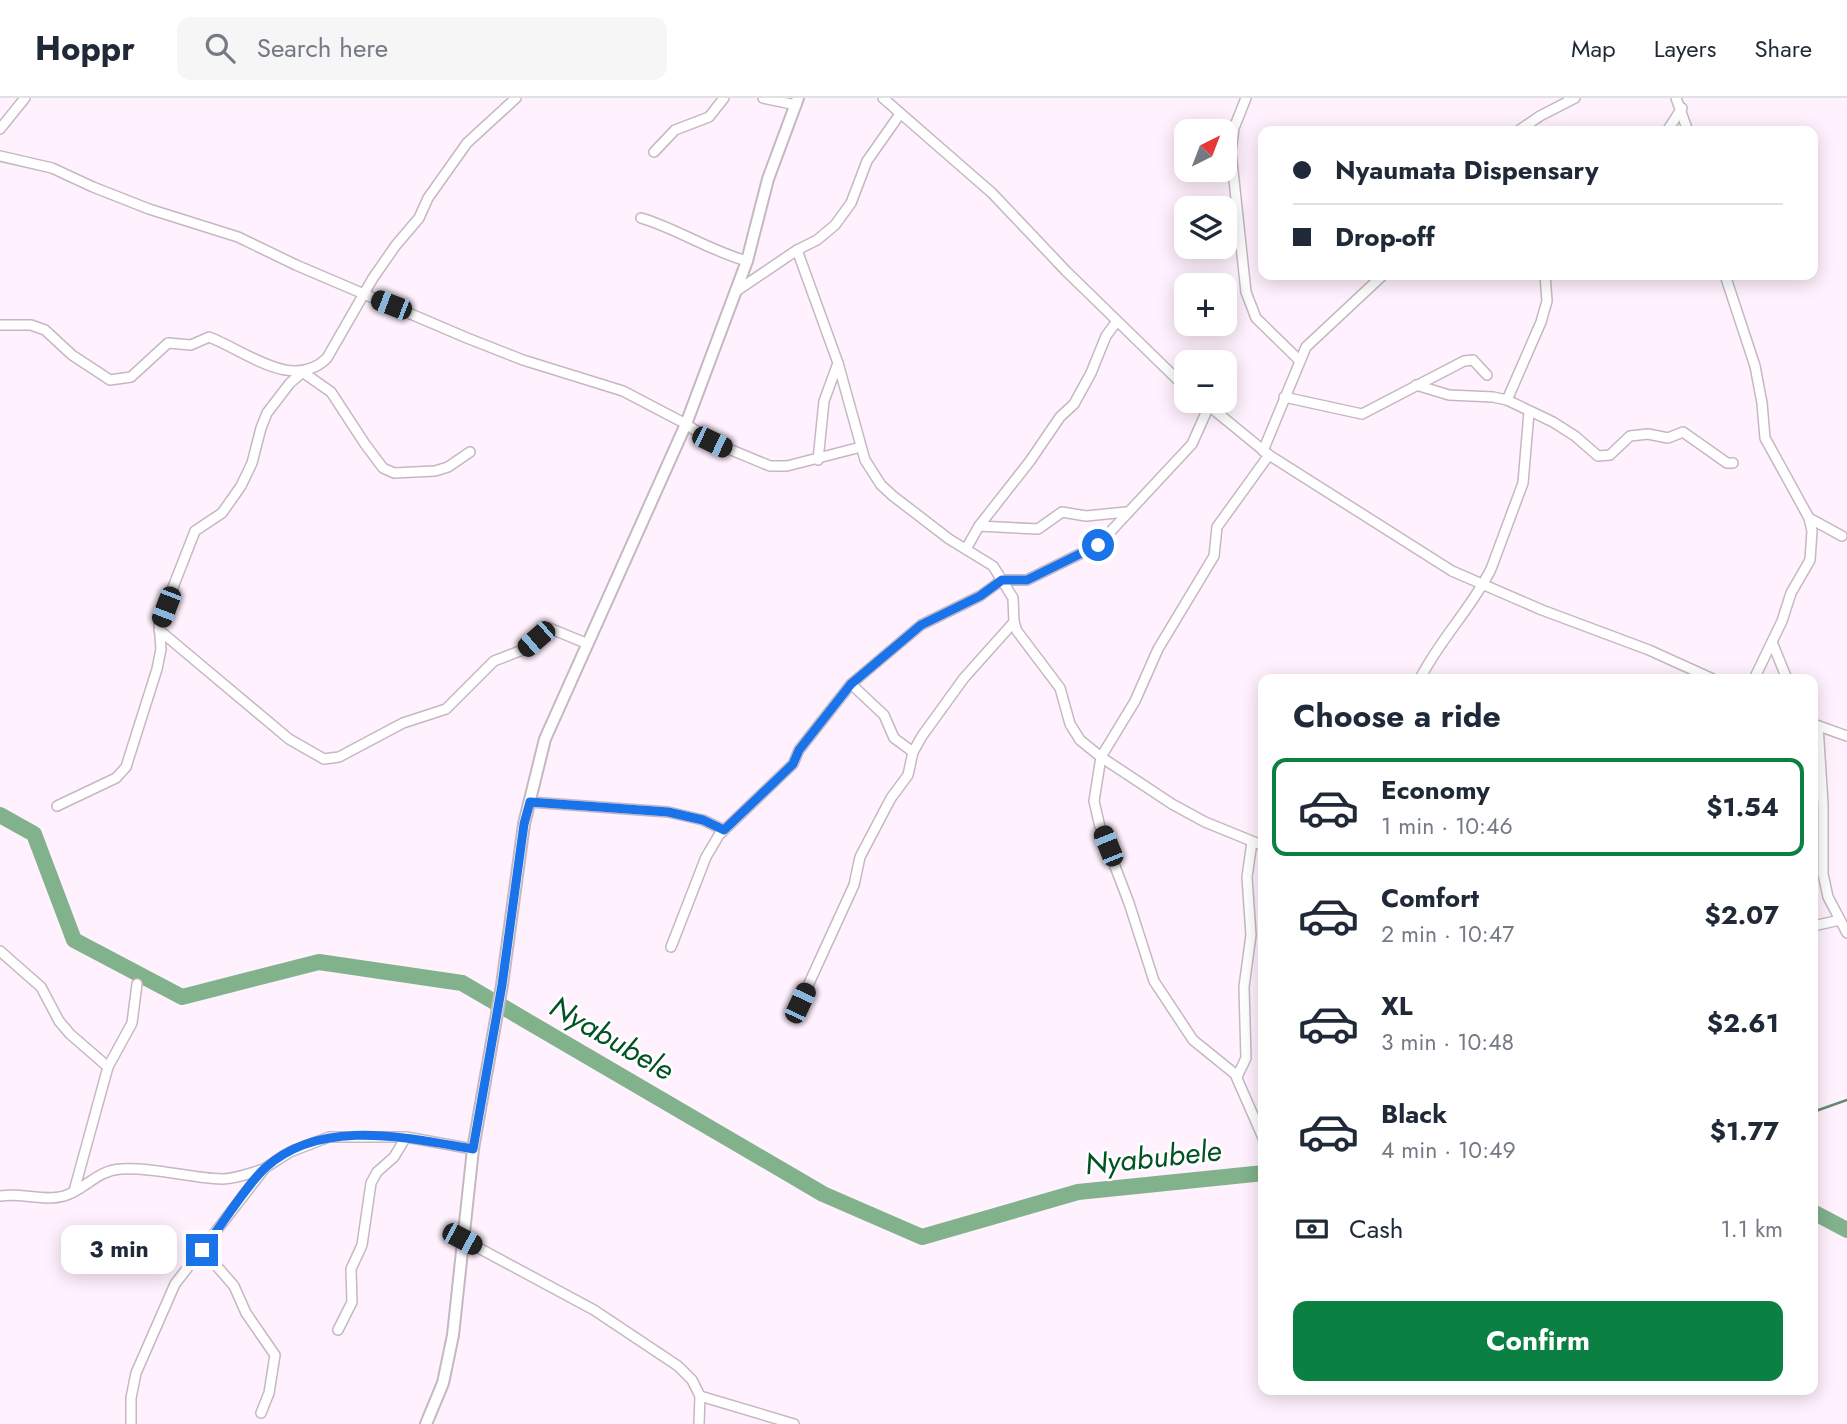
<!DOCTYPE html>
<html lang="en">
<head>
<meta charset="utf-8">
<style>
  body { margin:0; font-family:Jost,sans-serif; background:#f6f6f7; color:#1f2937; height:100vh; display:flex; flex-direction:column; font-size:26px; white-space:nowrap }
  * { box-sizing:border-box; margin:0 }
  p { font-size:23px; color:#747a83 }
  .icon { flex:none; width:38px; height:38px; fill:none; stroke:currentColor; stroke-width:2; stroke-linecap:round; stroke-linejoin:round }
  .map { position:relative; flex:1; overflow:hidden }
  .side { position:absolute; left:1258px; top:576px; width:560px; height:721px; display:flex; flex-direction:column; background:#fff; border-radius:14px; box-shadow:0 4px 18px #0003 }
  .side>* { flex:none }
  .top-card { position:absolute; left:1258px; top:28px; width:560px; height:154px; border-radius:14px; box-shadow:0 4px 18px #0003; display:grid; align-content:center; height:154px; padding:0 35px; background:#fff }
  .needle { width:46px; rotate:42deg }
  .buttons { position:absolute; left:1174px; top:21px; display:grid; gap:14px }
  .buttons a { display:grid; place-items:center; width:63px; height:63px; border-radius:14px; background:#fff; box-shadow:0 4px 18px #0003; font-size:35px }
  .end { position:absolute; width:32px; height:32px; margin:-16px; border:9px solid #1a73e8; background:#fff; box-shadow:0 0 0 4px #fff }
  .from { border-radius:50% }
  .bubble { position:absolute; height:49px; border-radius:14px; background:#fff; box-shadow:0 4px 18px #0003; font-size:23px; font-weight:700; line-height:49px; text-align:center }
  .car { position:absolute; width:21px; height:42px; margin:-21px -10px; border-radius:9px; box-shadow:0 0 5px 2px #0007; background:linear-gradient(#222 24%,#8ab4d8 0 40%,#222 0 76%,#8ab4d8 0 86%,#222 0) }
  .top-card b { display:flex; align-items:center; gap:24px; height:66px; font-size:26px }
  .top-card b+b { border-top:2px solid #e0e1e3 }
  .top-card i { width:18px; height:18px; background:#1f2937 }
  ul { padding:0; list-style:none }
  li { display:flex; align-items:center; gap:21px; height:98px; margin:0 14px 10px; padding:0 21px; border:4px solid transparent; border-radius:14px }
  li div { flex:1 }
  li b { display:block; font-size:26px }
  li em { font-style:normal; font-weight:700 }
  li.active { border-color:#0b8043 }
  li>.icon { width:63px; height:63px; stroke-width:1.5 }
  h2 { padding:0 35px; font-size:32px; line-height:84px }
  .pay { display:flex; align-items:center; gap:18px; height:77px; padding:0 35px; font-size:26px }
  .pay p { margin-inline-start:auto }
  .action { display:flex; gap:14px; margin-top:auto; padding:14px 35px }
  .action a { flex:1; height:80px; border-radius:14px; background:#0b8043; color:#fff; font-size:28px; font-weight:700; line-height:80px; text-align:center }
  header { display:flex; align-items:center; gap:42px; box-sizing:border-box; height:98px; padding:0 35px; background:#fff; border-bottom:2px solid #e0e1e3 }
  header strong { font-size:33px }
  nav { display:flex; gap:38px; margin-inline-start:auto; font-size:24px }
  .search { width:490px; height:63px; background:#f6f6f7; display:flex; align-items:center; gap:18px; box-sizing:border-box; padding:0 24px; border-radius:14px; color:#747a83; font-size:26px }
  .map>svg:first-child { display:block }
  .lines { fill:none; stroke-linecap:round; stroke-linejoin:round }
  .stream { stroke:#66876d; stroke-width:2.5 }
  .river { stroke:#81b28b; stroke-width:16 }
  .minor-casing { stroke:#c5b8c3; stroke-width:12 }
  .tertiary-casing { stroke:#c5b8c3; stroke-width:14 }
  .minor { stroke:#fff; stroke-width:9 }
  .tertiary { stroke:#fff; stroke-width:10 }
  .route { stroke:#1a73e8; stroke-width:9 }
  .labels { text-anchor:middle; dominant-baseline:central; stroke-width:5; stroke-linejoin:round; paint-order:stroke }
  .water-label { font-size:30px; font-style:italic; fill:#005323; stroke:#fff }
</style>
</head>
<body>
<header>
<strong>Hoppr</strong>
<div class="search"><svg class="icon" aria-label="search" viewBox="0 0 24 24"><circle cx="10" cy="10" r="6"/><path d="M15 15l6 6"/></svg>Search here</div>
<nav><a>Map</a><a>Layers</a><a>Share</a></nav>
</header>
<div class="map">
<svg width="1847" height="1326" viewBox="0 0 1847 1326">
  <rect width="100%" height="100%" fill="#fff1fd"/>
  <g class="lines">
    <polyline class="stream" points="1813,1014 1847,1002"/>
    <g class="river">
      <polyline points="0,717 34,736 74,842 182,899 319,864 462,885 823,1096 922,1139 1078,1094 1264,1075"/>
      <polyline points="1813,1114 1847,1132"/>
    </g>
    <g class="minor-casing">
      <g id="minor">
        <polyline points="763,0 796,7"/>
        <polyline points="883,0 992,95 1066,173 1186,290"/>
        <polyline points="1246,0 1234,30 1231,54 1246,194 1256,220 1299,262"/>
        <polyline points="1676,0 1688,33"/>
        <polyline points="0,31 25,0"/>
        <polyline points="1518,33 1540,18 1575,0"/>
        <polyline points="1667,33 1682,10"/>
        <polyline points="654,54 675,32 709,19 724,0"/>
        <polyline points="0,58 52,70 93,89 149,111 238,139 296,167 467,240 523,262 623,293 686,326 712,344 770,368 787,368 861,349"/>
        <path d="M641 120C678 131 710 153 747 163"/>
        <polyline points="797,152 838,265 865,362 881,387 893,398 949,441 993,468 1013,500 1014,524 1017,533 1060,590 1070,626 1080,642 1101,659 1172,706 1205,724 1264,748"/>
        <polyline points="1725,177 1755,268 1762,305 1765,340 1809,420 1812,433 1810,462 1791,495 1782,523 1754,581"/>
        <polyline points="735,194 797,152 817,142 835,127 851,105 867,63 900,16"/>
        <path d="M0 227H31L45 232 72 257 110 282 131 279 168 245 191 247 209 239C244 252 293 294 327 260L373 180 396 147 419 120 428 100 467 45 516 0"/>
        <polyline points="301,273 331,294 365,346 383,370 394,375 435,373 448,369 470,354"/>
        <polyline points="1416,287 1449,297 1493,299 1507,302 1553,324 1575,338 1598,358 1610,357 1630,338 1648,336 1668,340 1683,334 1727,365 1733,365"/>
        <polyline points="1284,299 1362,316 1464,263 1473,262 1487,277"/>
        <polyline points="1507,302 1541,224 1547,203 1545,177"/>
        <polyline points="1203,303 1269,357 1452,473 1542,512 1649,552 1713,581"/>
        <polyline points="1263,353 1306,249 1383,177"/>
        <polyline points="818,362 824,303 838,265"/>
        <polyline points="1809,420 1842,438"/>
        <polyline points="979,428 1038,431 1062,414 1086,418 1126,414"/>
        <polyline points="966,451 979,428 1030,363 1060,319 1074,306 1091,275 1106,238 1117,223"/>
        <polyline points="159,532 289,641 324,661 339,659 403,625 446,611 494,563 525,551 549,530 588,546"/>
        <polyline points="1772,544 1787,581"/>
        <path d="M1420 581C1439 542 1472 510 1491 471L1523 385 1529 314"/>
        <polyline points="851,586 884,617 894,640 913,654"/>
        <polyline points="1816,627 1847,638"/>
        <polyline points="1818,628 1823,706 1823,776 1828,799 1847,835"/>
        <polyline points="530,704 668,714 703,722 724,732"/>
        <polyline points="57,708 116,680 126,669 157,571 161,551 159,525 195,433 222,415 241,388 252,365 261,330 267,315 290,285 303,274"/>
        <polyline points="1813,828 1840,822"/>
        <polyline points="671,849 706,759 719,737 793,666 799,652 851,586 921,527 980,498 1002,482 1027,482 1098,447 1192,346 1209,308"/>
        <polyline points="0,853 41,889 59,923 70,936 108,969"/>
        <polyline points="800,905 854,787 860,759 891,700 908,677 913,654 922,638 964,580 1014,524"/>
        <polyline points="1237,979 1246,960 1244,889 1251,837 1247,779 1252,744"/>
        <polyline points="1264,1042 1235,976 1193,942 1154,883 1129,805 1100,729 1094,703 1101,659 1135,603 1158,551 1214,458 1217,429 1269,357"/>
        <polyline points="74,1093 108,969 132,925 137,886"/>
        <path d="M0 1098C21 1094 44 1104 64 1098 85 1092 97 1072 121 1071 155 1069 188 1080 222 1081 236 1081 250 1075 264 1071"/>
        <polyline points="462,1141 594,1212 678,1268 692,1282 700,1298 699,1326"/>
        <polyline points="202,1151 234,1188 246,1215 275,1257 269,1295 261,1315"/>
        <polyline points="338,1232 352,1204 351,1171 362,1147 371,1085 377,1074 394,1059 406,1039"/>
        <polyline points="700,1298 794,1326"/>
        <polyline points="131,1326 131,1300 136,1275 175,1186 265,1070 290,1054 329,1039 406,1039 473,1051"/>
      </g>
    </g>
    <g class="tertiary-casing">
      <polyline id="tertiary" points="426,1326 443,1285 453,1237 473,1051 502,887 524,726 545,641 686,326 747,163 768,81 798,0"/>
    </g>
    <use href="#minor" class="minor"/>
    <use href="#tertiary" class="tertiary"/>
  </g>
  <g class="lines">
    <path class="route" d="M202 1152C223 1127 242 1092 265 1070 321 1019 407 1040 473 1051L502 887 524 726 530 704 668 714 703 722 724 732 793 666 799 652 851 586 921 527 980 498 1002 482H1027L1098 447"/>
  </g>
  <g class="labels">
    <g class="water-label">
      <text transform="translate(612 940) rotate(30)">Nyabubele</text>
      <text transform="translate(1153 1059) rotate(-6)">Nyabubele</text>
    </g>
  </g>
</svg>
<div class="buttons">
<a><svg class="needle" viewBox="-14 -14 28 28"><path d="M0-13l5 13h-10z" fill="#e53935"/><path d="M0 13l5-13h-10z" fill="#747a83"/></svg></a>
<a><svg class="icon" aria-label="layers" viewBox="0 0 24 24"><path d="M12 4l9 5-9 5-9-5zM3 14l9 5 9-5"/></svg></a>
<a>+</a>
<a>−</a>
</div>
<i class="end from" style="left:1098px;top:447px"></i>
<i class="end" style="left:202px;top:1152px"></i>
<div class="bubble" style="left:61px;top:1127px;width:116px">3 min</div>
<i class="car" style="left:391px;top:207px;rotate:291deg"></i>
<i class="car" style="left:712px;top:344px;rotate:116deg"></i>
<i class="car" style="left:166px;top:509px;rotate:201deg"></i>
<i class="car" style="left:536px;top:541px;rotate:229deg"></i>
<i class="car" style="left:1108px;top:748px;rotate:338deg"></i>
<i class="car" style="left:800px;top:905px;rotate:25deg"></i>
<i class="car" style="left:462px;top:1141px;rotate:118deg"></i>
<div class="top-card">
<b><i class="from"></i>Nyaumata Dispensary</b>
<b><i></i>Drop-off</b>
</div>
<section class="side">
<h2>Choose a ride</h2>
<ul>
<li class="active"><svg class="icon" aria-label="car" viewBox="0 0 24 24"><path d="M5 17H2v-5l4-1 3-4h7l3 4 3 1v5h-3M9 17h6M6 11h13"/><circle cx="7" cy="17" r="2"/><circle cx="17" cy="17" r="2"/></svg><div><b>Economy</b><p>1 min · 10:46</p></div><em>$1.54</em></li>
<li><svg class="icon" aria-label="car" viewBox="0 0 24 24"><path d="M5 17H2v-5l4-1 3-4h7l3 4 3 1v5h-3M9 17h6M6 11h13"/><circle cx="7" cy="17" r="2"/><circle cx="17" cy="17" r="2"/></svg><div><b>Comfort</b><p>2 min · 10:47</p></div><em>$2.07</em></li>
<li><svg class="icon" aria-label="car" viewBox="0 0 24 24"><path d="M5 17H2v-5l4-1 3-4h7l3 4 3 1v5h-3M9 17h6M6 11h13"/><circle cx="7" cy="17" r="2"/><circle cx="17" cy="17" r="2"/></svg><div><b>XL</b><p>3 min · 10:48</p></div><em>$2.61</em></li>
<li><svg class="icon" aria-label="car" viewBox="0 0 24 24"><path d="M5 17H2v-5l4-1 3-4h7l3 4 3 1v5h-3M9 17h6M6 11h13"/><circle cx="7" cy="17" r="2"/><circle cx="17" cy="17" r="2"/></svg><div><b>Black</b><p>4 min · 10:49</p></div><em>$1.77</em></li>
</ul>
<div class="pay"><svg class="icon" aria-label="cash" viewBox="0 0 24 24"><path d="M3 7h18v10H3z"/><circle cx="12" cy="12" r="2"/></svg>Cash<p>1.1 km</p></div>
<div class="action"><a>Confirm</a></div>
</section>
</div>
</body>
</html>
